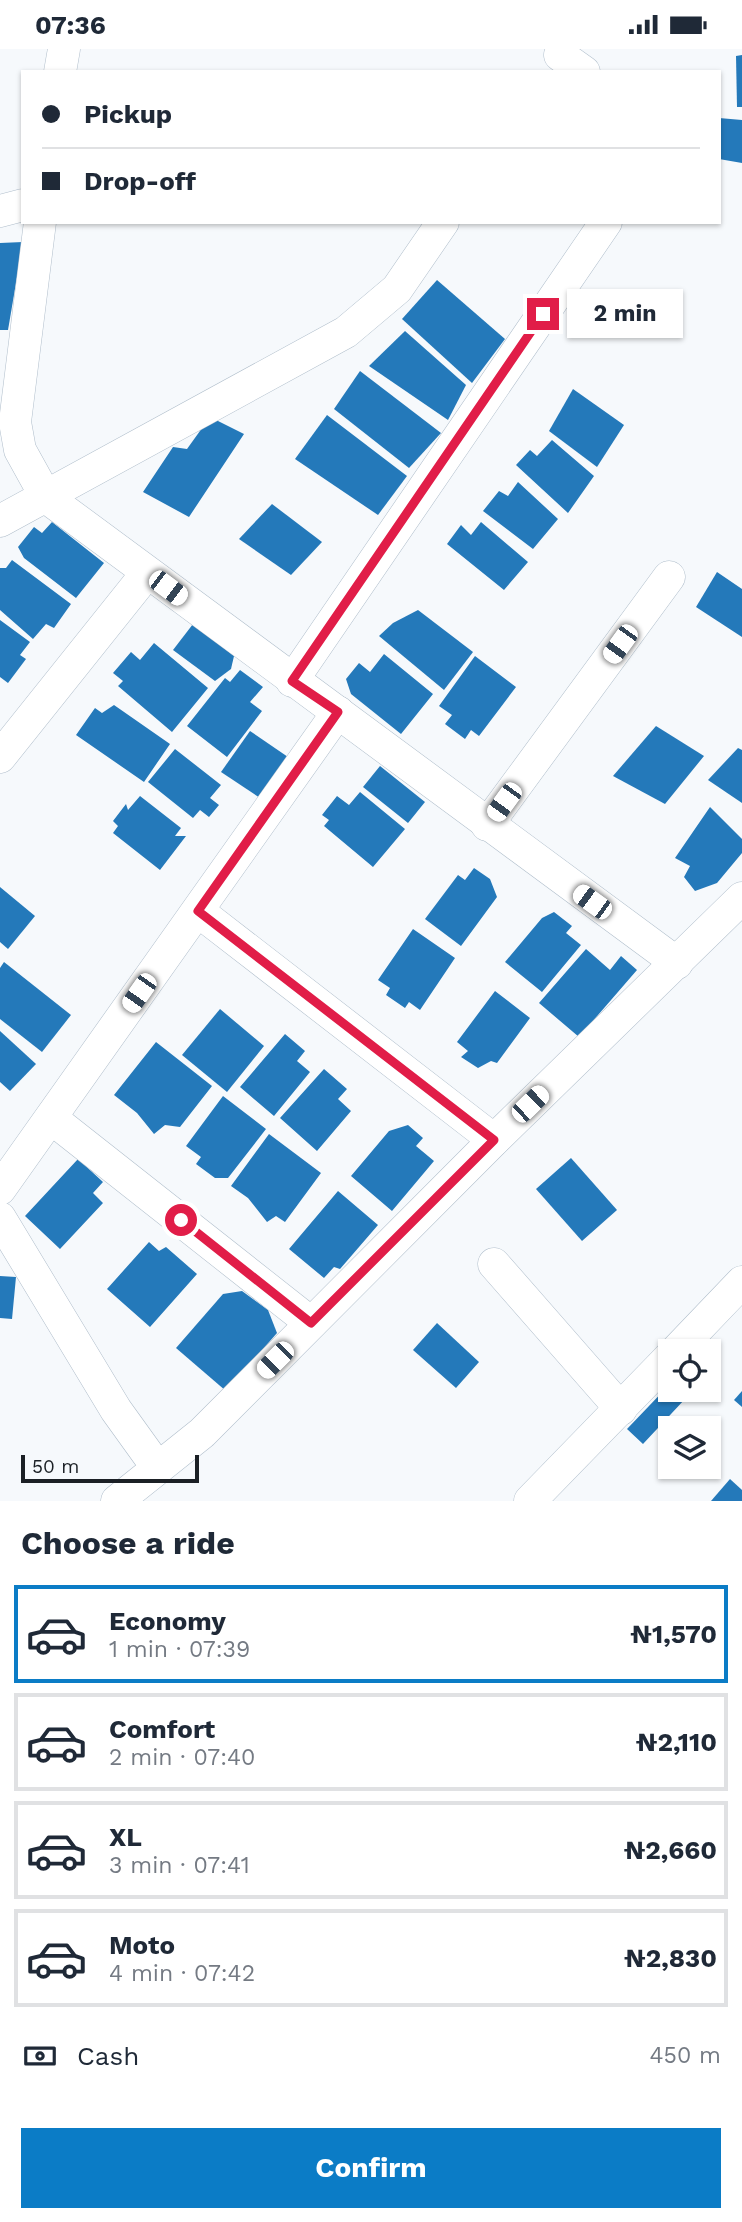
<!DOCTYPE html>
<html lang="en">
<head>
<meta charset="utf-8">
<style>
  body { margin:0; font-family:"Work Sans",sans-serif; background:#f2f2f3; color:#1f2937; height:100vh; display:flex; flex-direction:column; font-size:26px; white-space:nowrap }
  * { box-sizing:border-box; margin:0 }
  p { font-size:23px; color:#747a83 }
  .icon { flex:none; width:38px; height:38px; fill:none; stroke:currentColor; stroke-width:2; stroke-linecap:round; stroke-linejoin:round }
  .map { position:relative; height:1452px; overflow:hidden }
  .panel { display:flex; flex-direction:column; background:#fff; flex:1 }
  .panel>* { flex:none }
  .hud { position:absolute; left:21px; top:21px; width:700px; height:154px; border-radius:0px; box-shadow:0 2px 5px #0004; display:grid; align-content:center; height:154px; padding:0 21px; background:#fff }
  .buttons { position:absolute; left:658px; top:1290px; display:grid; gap:14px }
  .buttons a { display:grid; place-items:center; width:63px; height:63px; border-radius:0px; background:#fff; box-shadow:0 2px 5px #0004; font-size:35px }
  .scale { position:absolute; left:21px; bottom:18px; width:178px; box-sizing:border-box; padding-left:7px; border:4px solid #1b2025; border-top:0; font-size:19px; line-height:24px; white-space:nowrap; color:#1b2025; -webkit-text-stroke:5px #f6f9fc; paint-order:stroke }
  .end { position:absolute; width:32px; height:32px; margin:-16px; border:9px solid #e11d48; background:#fff; box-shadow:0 0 0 4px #fff }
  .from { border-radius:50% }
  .bubble { position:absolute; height:49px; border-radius:0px; background:#fff; box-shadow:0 2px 5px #0004; font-size:23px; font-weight:700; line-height:49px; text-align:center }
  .car { position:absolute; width:21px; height:42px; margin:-21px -10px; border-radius:9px; box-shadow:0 0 5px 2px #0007; background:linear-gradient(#fff 24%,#345 0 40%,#fff 0 76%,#345 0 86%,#fff 0) }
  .hud b { display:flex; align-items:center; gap:24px; height:66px; font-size:26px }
  .hud b+b { border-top:2px solid #e0e1e3 }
  .hud i { width:18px; height:18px; background:#1f2937 }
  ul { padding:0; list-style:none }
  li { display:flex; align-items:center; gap:21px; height:98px; margin:0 14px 10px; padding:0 7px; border:4px solid #e0e1e3; border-radius:0px }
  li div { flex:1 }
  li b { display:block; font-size:26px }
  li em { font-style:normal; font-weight:700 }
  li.selected { border-color:#0b7cc6 }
  li>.icon { width:63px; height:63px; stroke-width:1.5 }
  h2 { padding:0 21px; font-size:32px; line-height:84px }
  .pay { display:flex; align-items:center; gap:18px; height:77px; padding:0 21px; font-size:26px }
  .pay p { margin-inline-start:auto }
  .cta { display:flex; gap:14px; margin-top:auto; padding:14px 21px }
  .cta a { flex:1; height:80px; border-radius:0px; background:#0b7cc6; color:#fff; font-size:28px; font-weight:700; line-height:80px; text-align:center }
  .status { display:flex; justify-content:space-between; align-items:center; height:49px; padding:0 35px; background:#fff; direction:ltr }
  .status svg { height:19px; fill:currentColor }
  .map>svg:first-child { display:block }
  .building { fill:#2479ba }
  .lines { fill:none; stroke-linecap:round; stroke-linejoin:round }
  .minor-casing { stroke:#b0becb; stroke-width:33 }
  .minor { stroke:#fff; stroke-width:32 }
  .route { stroke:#e11d48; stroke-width:9 }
</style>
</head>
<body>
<div class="status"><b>07:36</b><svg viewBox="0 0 49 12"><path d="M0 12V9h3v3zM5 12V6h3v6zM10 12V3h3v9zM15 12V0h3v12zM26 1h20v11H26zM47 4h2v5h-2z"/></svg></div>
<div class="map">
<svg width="742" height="1452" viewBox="0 0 742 1452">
  <rect width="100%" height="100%" fill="#f6f9fc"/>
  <g class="building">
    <polygon points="742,6 742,58 737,58 736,7"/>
    <polygon points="719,69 742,71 742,114 719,110"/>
    <polygon points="23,193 8,281 0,281 0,194"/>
    <polygon points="437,231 505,290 472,334 402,270"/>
    <polygon points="405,282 466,336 448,371 369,317"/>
    <polygon points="360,322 441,384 409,419 334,360"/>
    <polygon points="573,340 624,376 597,418 549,382"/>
    <polygon points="327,366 407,427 378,466 295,410"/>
    <polygon points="210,368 244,385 189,468 143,443 173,398 187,400"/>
    <polygon points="552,391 594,427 568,464 516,416 530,401 537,407"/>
    <polygon points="518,433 558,470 533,500 483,462 499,442 508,447"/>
    <polygon points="272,455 322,493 291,526 239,490"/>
    <polygon points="52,473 104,514 76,549 24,509 18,498 34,478 42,484"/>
    <polygon points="481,473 528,513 504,541 447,495 461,476 471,486"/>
    <polygon points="12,511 71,555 54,579 46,575 33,590 0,561 0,519 6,519"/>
    <polygon points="717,523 742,540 742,588 696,558"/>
    <polygon points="418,561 473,603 444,641 379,587 393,574"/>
    <polygon points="0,571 30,593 20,606 26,610 8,634 0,628"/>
    <polygon points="193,575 234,607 231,620 215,632 173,601"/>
    <polygon points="154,594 208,639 172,683 118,637 123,632 113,624 131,603 140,611"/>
    <polygon points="384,605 433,645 401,685 351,645 346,630 359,614 370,623"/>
    <polygon points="475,607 516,638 479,687 471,681 465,690 445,675 452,666 439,657"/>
    <polygon points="240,621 263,638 250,653 262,662 227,708 187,677 225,629 230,633"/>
    <polygon points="114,656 170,695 144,733 76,686 95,659 102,664"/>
    <polygon points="656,677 704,707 665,755 613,727"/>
    <polygon points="250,682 288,708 260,749 221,723"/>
    <polygon points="738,699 742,701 742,754 708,731"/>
    <polygon points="175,700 221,736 210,749 219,756 209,768 200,761 193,769 148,733"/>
    <polygon points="380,717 425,753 408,774 363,738"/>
    <polygon points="360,743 405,780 373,818 324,777 329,771 322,766 337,747 349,756"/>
    <polygon points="140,747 181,779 175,787 186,787 160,821 113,784 118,777 113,772 126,755 128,761"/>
    <polygon points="710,758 742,790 742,804 717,834 695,842 684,828 690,817 675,809"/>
    <polygon points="474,819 490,830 497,848 461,897 425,870 458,826 465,831"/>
    <polygon points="0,838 35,867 8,900 0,893"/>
    <polygon points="554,863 572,877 566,884 581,896 542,943 505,913 542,869"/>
    <polygon points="413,880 455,909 420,961 409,953 405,959 386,946 390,939 378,931"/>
    <polygon points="586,900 610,921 621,907 637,921 579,988 539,954"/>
    <polygon points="4,913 71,966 42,1003 0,970 0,919"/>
    <polygon points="495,942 530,969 497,1014 491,1012 478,1019 461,1008 468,1002 457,993"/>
    <polygon points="220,960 264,997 227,1043 182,1006"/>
    <polygon points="0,982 36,1015 10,1042 0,1033"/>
    <polygon points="285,985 305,1002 297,1012 310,1023 274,1067 240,1038"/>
    <polygon points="156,993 212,1037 180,1078 165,1076 154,1085 137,1064 114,1046"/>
    <polygon points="324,1020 347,1040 338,1050 351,1062 317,1102 280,1069"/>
    <polygon points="223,1047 266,1080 228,1129 215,1129 196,1115 201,1108 186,1097"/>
    <polygon points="408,1076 423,1089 416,1097 434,1112 392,1162 351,1127 389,1082"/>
    <polygon points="269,1085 321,1124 285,1173 276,1167 267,1173 248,1149 231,1137"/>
    <polygon points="571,1109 617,1161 582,1192 536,1140"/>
    <polygon points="78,1110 103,1133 93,1144 103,1154 60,1200 25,1167"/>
    <polygon points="338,1142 378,1176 340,1220 334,1218 324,1229 289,1200"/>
    <polygon points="149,1193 159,1202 166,1198 197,1225 150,1278 107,1240"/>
    <polygon points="0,1227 16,1228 12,1270 0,1269"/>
    <polygon points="242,1242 268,1261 277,1284 226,1342 176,1299 223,1245"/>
    <polygon points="437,1274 479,1313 456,1339 413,1301"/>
    <polygon points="670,1335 670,1340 675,1340 685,1350 643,1395 627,1380"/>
    <polygon points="742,1342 742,1358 734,1351"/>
    <polygon points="730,1430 742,1441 742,1452 711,1452"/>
  </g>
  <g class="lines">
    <g class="minor-casing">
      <g id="minor">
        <polyline points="560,6 584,23"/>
        <polyline points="60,23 64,0"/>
        <polyline points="0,162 23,156"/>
        <polyline points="40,173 15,373 20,401 46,448 677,914"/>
        <polyline points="0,472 346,283 397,240 443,173"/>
        <polyline points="292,632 606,173"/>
        <polyline points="0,708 147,524"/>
        <polyline points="487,776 669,528"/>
        <polyline points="198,862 494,1091"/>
        <polyline points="51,1069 311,1274"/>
        <polyline points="0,1140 338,663"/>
        <polyline points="0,1169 116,1361 157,1418"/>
        <polyline points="494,1215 621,1360"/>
        <polyline points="676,1302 742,1233"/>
        <polyline points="117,1452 202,1384 494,1091 742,849"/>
        <polyline points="530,1452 670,1308"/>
      </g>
    </g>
    <use href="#minor" class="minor"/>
  </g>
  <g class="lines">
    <polyline class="route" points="181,1171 311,1274 494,1091 198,862 338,663 292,632 543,265"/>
  </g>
</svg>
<div class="buttons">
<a><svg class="icon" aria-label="locate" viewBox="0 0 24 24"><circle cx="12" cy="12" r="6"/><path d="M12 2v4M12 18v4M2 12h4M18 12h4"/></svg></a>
<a><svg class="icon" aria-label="layers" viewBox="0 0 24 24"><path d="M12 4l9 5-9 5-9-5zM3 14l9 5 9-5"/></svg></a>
</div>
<div class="scale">50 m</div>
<i class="end from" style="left:181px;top:1171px"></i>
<i class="end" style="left:543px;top:265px"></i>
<div class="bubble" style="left:567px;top:240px;width:116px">2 min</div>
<i class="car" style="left:168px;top:539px;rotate:127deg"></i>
<i class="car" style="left:620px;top:595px;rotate:216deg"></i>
<i class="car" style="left:504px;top:753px;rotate:216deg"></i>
<i class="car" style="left:592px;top:853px;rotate:306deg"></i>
<i class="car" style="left:139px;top:944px;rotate:215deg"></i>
<i class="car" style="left:530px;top:1055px;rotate:46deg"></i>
<i class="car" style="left:275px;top:1311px;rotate:225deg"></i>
<div class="hud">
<b><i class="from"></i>Pickup</b>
<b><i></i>Drop-off</b>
</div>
</div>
<section class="panel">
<h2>Choose a ride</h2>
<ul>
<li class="selected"><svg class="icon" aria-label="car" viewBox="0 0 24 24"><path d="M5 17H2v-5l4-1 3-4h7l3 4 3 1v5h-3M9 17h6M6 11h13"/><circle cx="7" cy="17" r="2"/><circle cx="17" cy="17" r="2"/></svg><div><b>Economy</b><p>1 min · 07:39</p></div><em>₦1,570</em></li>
<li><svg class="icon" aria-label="car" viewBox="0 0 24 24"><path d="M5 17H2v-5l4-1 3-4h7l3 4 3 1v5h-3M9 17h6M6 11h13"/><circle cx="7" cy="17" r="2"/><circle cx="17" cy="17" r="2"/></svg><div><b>Comfort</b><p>2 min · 07:40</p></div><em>₦2,110</em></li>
<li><svg class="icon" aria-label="car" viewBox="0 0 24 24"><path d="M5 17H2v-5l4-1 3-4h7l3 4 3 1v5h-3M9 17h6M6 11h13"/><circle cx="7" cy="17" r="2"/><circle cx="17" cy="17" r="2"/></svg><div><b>XL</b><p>3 min · 07:41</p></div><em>₦2,660</em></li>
<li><svg class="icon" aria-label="car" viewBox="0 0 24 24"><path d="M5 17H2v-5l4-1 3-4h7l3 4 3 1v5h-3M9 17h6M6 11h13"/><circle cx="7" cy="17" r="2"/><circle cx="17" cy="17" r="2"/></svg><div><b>Moto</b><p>4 min · 07:42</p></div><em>₦2,830</em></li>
</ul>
<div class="pay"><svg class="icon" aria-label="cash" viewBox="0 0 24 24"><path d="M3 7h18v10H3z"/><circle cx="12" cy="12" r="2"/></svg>Cash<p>450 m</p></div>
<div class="cta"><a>Confirm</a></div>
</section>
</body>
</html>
